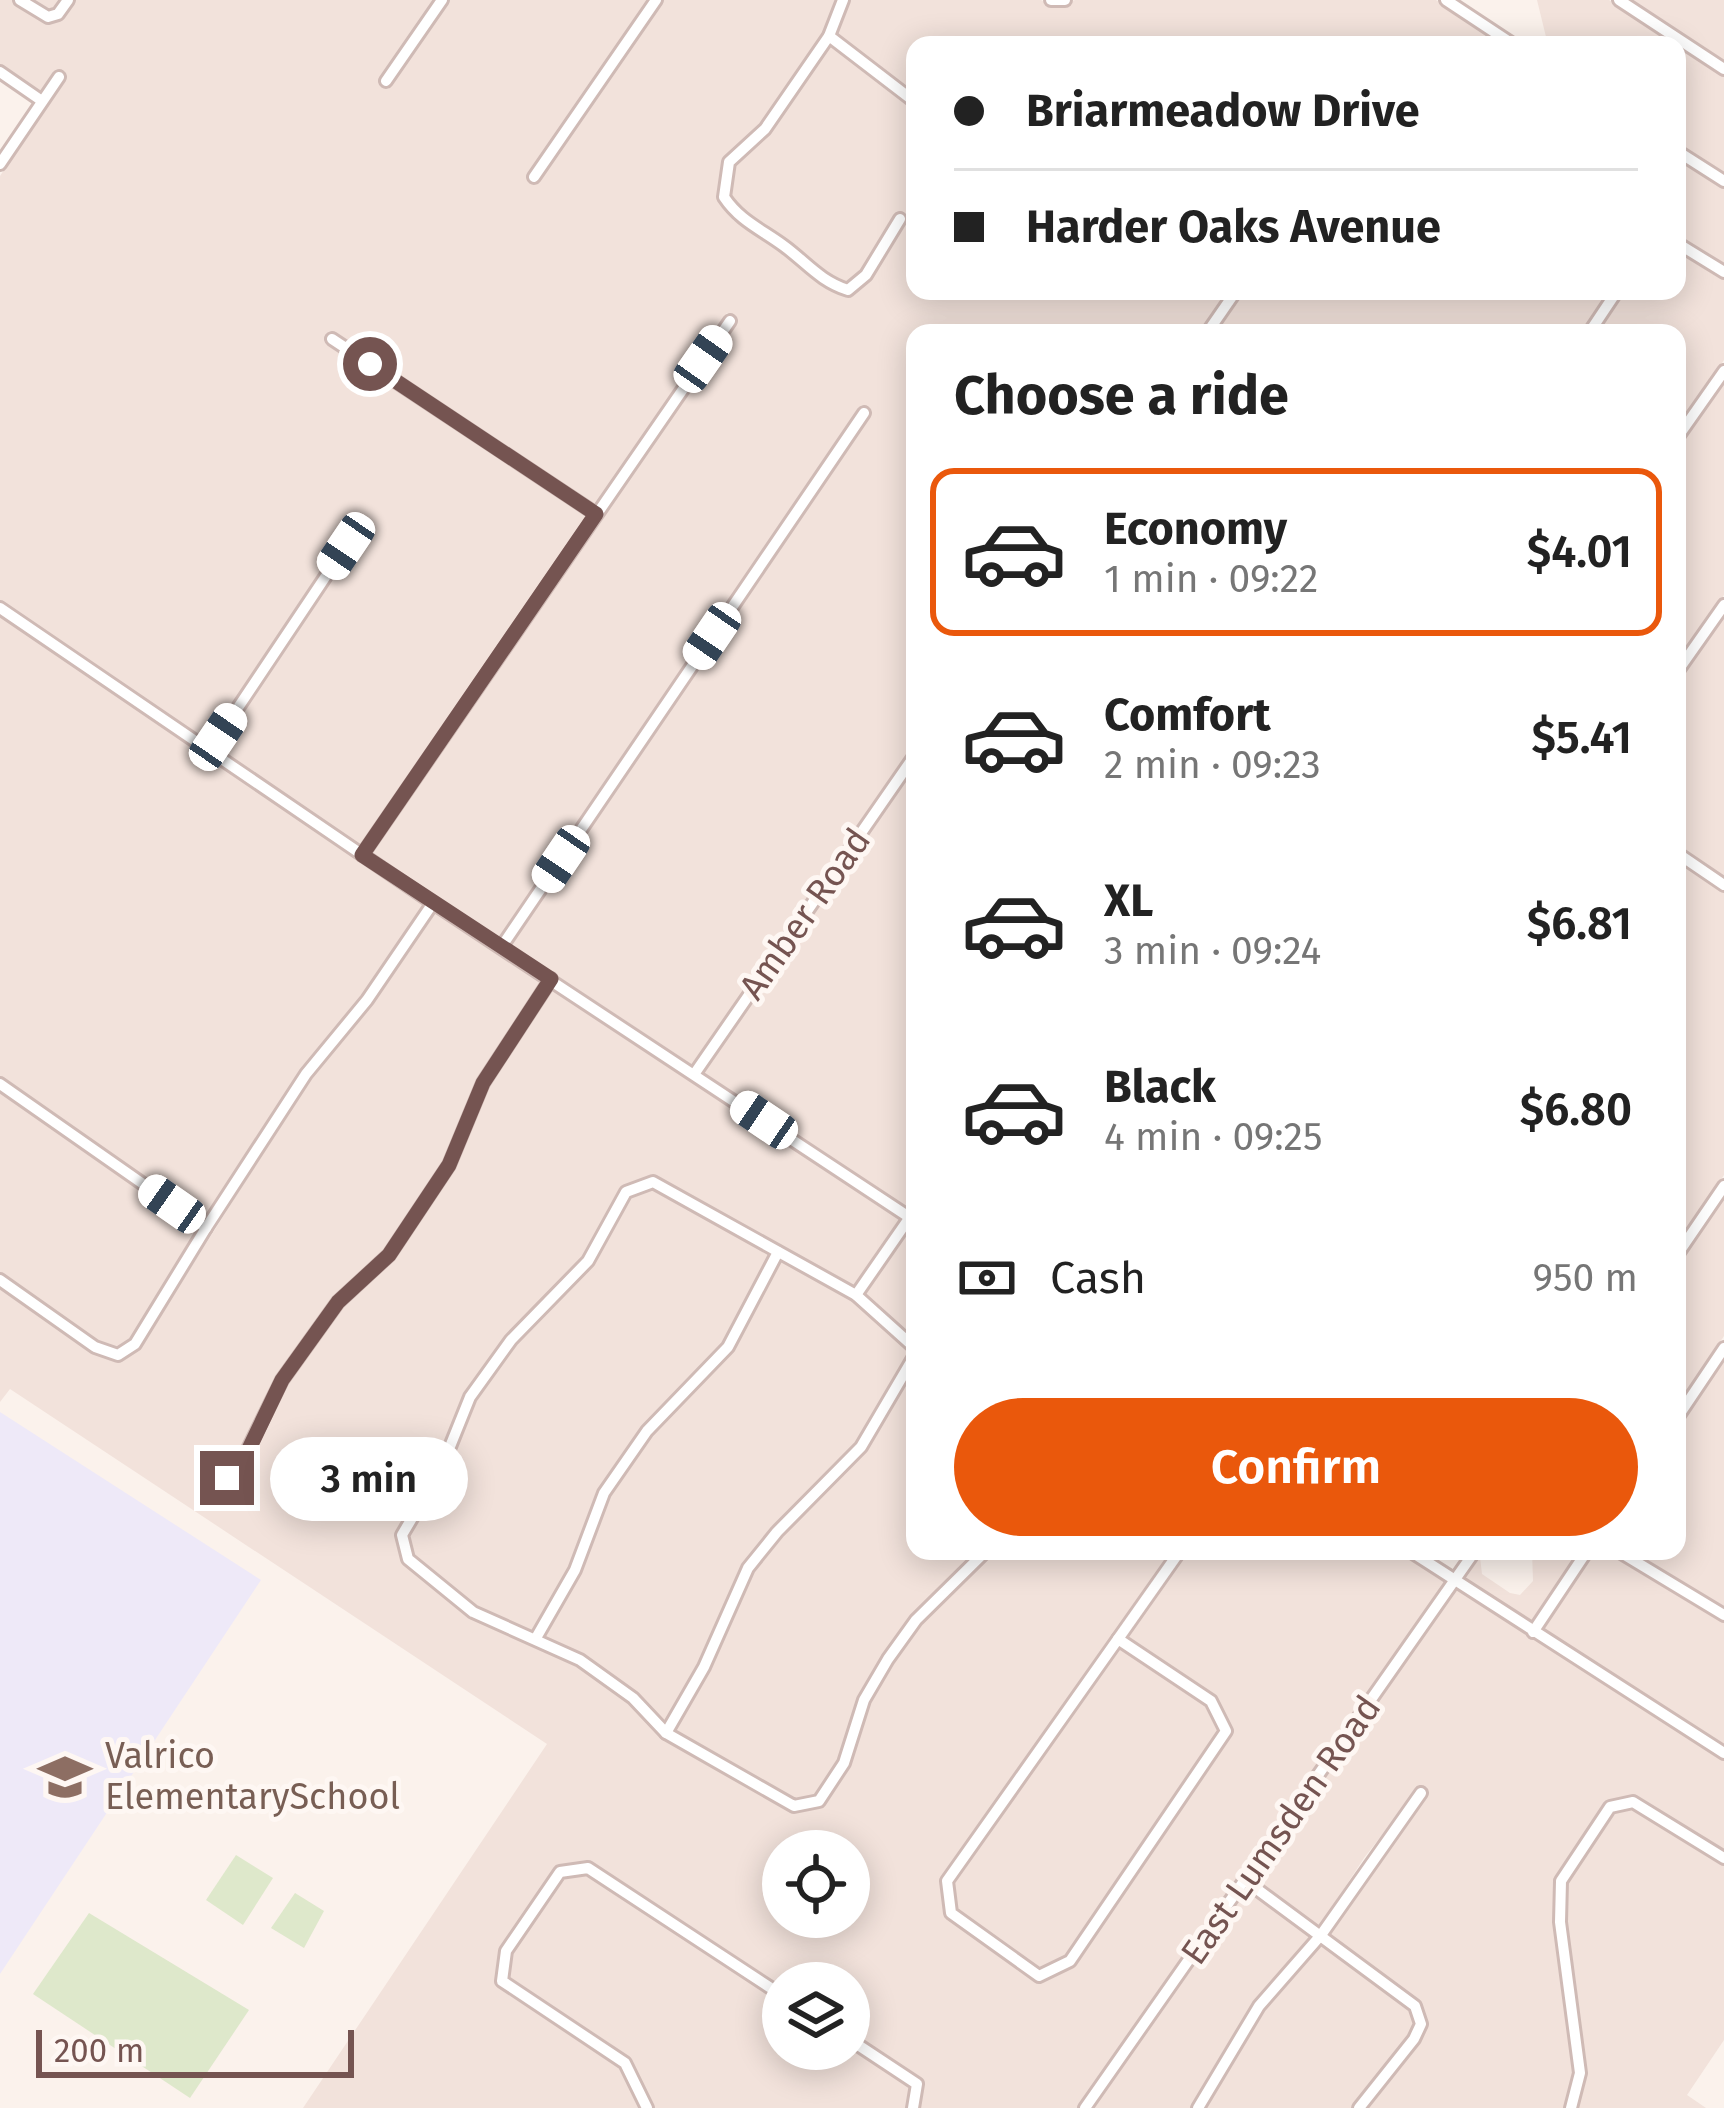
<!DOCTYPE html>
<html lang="en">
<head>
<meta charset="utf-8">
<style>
  body { margin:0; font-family:"Fira Sans",sans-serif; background:#f6f6f6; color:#222; height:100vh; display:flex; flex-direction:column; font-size:45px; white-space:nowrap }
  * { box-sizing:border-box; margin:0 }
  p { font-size:39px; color:#767676 }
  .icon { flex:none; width:66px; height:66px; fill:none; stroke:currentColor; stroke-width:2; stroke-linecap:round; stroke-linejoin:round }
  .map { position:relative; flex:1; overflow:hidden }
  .panel { position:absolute; left:906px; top:324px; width:780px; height:1236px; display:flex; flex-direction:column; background:#fff; border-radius:24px; box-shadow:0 6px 30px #0003 }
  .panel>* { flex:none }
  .guide { position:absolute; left:906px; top:36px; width:780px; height:264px; border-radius:24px; box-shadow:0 6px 30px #0003; display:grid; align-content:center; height:264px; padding:0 48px; background:#fff }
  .fabs { position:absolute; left:762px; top:1830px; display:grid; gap:24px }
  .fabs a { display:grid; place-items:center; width:108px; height:108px; border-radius:50%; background:#fff; box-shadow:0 6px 30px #0003; font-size:60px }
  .scale { position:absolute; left:36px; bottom:30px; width:318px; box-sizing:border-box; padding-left:12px; border:6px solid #755451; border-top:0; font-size:33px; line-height:42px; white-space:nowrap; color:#755451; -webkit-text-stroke:9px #fef7f3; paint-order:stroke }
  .end { position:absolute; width:54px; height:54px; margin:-27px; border:15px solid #755451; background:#fff; box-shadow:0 0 0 6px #fff }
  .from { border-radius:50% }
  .bubble { position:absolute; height:84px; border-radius:42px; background:#fff; box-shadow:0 6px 30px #0003; font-size:39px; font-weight:600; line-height:84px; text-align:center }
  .car { position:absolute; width:36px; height:72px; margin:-36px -18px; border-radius:15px; box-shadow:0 0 9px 3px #0007; background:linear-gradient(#fff 24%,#345 0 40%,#fff 0 76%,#345 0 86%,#fff 0) }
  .guide b { display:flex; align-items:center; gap:42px; height:114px; font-size:45px }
  .guide b+b { border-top:3px solid #e0e0e0 }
  .guide i { width:30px; height:30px; background:#222 }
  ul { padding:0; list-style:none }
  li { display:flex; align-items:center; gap:36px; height:168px; margin:0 24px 18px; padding:0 24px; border:6px solid transparent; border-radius:24px }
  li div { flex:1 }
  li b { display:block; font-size:45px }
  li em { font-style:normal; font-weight:600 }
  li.on { border-color:#ea580c }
  li>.icon { width:108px; height:108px; stroke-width:1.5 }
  h2 { padding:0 48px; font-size:54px; line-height:144px }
  .pay { display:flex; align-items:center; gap:30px; height:132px; padding:0 48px; font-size:45px }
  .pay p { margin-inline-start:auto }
  .button { display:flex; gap:24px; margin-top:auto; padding:24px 48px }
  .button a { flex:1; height:138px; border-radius:72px; background:#ea580c; color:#fff; font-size:48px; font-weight:600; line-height:138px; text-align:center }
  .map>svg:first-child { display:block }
  .residential { fill:#f2e2db; fill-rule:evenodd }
  .education { fill:#eee9f8 }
  .garden { fill:#dee8cb }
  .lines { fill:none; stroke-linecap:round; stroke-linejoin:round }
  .minor-casing { stroke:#cfbab5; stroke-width:16 }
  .minor { stroke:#fff; stroke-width:10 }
  .route { stroke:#755451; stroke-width:15 }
  .labels { text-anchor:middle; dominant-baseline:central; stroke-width:10; stroke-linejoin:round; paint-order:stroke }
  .street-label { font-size:36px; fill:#755451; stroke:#fef7f3 }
  .education-label { font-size:36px; fill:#785e54; stroke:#fef7f3; text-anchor:start }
</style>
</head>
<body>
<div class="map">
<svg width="1724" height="2108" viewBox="0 0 1724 2108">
  <rect width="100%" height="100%" fill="#fbf2ec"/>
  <g class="residential">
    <polygon points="0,0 435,0 379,82 388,89 450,0 648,0 526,178 535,185 663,0 835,0 824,33 760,125 724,158 718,195 733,220 781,250 823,287 853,294 871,278 907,217 897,212 861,271 846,283 829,278 788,242 740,212 730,196 734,165 770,132 831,45 915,108 915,291 1228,291 1199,333 915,333 915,744 693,1065 510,945 872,411 862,405 500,938 371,854 737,319 727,313 594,506 330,331 325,340 588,515 360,847 217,750 354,545 344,539 207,743 0,601 0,176 66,76 56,70 40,93 0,65"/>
    <polygon points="850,0 1041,0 1055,7 1075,0 1436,0 1504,45 915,45 915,96 836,35"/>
    <polygon points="1537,0 1609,0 1724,75 1724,174 1677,144 1677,45 1548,45"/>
    <polygon points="1629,0 1724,0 1724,62"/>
    <polygon points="1677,157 1724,188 1724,266 1677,236"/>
    <polygon points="1677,249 1724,279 1724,360 1677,428 1677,333 1596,333 1624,291 1677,291"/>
    <polygon points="1243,291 1610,291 1581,333 1214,333"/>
    <polygon points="1724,382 1724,595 1677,662 1677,449"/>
    <polygon points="0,614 425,904 362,996 300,1071 204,1220 0,1077"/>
    <polygon points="1724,616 1724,878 1677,847 1677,683"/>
    <polygon points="915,765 915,1214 703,1072"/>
    <polygon points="1677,860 1724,891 1724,1175 1677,1244"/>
    <path d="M436 911 543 980 478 1079 444 1162 384 1251 333 1298 277 1376 242 1448 200 1503 209 1511 253 1454 287 1383 343 1306 394 1258 454 1169 488 1086 554 987 902 1218 854 1288 656 1177 621 1189 583 1258 507 1335 465 1394 436 1466 396 1532 404 1563 470 1616 578 1664 629 1702 659 1735 796 1811 825 1804 849 1766 869 1703 893 1662 921 1623 995 1551H1172L942 1877 948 1917 1042 1981 1075 1965 1231 1735 1214 1697 1127 1638 1187 1551H1400L1447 1582 1077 2108H920V2079L849 2032V1983H783V1989L586 1862 555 1868 501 1947 496 1979 499 1985 620 2067 641 2108H303L547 1744 10 1389 0 1402V1287L92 1351 117 1360 139 1349 311 1078 372 1003ZM783 1851H849V1917H783Z"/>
    <polygon points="0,1090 198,1229 131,1340 117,1349 97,1342 0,1274"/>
    <polygon points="653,1189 770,1254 723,1343 642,1427 599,1489 569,1567 533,1631 476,1607 413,1556 408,1537 447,1472 475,1400 516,1343 593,1265 631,1197"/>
    <polygon points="1724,1197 1724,1336 1677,1406 1677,1266"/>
    <polygon points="912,1225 915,1227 915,1341 864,1295"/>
    <polygon points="781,1260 853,1300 910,1351 856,1443 772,1528 743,1564 698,1664 664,1723 636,1694 584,1655 544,1636 581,1573 610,1496 651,1435 733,1351"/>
    <polygon points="1724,1359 1724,1609 1629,1551 1677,1551 1677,1429"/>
    <polygon points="915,1368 915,1551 977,1551 912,1615 883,1655 858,1698 838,1760 815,1796 794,1800 674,1731 709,1670 753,1571 782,1536 865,1451"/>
    <polygon points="1532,1551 1580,1551 1531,1624 1464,1581 1480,1557 1482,1574 1510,1593 1520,1595 1533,1581"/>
    <polygon points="1595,1551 1608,1551 1724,1622 1724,1746 1541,1631"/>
    <polygon points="1457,1589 1724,1759 1724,1852 1631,1797 1605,1804 1556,1878 1554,1922 1574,2073 1565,2108 1366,2108 1419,2043 1427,2023 1419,2002 1329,1934 1428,1793 1420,1786 1364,1858 1319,1927 1254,1880"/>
    <polygon points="1120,1646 1207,1705 1220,1730 1066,1957 1039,1969 956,1910 953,1883"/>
    <polygon points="1632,1808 1724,1863 1724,2040 1687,2095 1706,2108 1578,2108 1586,2073 1566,1922 1567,1883 1614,1812"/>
    <polygon points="587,1874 783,2002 783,2049 849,2049 849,2045 911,2086 906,2108 653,2108 628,2059 508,1978 512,1953 564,1877"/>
    <polygon points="1248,1889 1313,1936 1254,2002 1191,2108 1092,2108"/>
    <polygon points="1323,1943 1410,2009 1415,2023 1409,2036 1352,2108 1205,2108 1264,2009"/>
  </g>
  <polygon class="education" points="0,1412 261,1580 0,1974"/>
  <g class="garden">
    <polygon points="236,1855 273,1878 243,1925 206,1900"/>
    <polygon points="295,1893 324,1911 304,1948 271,1928"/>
    <polygon points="89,1913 249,2010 190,2098 33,1994"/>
  </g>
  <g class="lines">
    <g class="minor-casing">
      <g id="minor">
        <polyline points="20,0 48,17 58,14 68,0"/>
        <path d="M843 0 829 36 765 129 729 162 724 197C740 221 761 229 784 246 807 263 820 281 848 290L866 275 900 219"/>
        <polyline points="1051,0 1065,0"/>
        <polyline points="1446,0 1514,45"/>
        <polyline points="1619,0 1724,69"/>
        <polyline points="829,36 915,102"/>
        <polyline points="0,72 42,101"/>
        <polyline points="386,81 442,0"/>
        <polyline points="1677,151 1724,181"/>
        <polyline points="0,164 59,77"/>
        <polyline points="534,177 656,0"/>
        <polyline points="1677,243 1724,272"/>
        <polyline points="1207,333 1236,291"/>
        <polyline points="1589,333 1617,291"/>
        <polyline points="332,339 596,514"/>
        <polyline points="1677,438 1724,371"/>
        <polyline points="0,608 433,903 915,1221"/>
        <polyline points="1677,672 1724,605"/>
        <polyline points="209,751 346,546"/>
        <polyline points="1677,853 1724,885"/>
        <polyline points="362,855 730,321"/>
        <polyline points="502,946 864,413"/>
        <polyline points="695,1073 915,755"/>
        <polyline points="0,1084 206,1228 135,1344 118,1355 95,1347 0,1280"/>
        <polyline points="206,1228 306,1074 367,1000 433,903"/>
        <polyline points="1677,1255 1724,1186"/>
        <polyline points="856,1295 910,1217"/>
        <polyline points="915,1348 856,1295 653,1182 626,1192 588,1261 511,1340 470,1397 441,1469 402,1535 408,1559 473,1612 580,1660 633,1698 666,1733 794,1806 819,1801 844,1763 864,1700 888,1659 916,1620 986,1551"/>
        <polyline points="1677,1418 1724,1348"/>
        <polyline points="208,1503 247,1451 282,1380 338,1302 389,1255 449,1165 483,1083 551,979"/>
        <polyline points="1410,1551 1724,1753"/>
        <polyline points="1618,1551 1724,1615"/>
        <polyline points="1533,1632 1587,1551"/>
        <polyline points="536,1638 575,1570 604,1493 647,1431 728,1347 778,1252"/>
        <polygon points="1118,1639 1211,1701 1226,1731 1070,1961 1039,1976 951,1913 947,1881"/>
        <polyline points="1118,1639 1180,1551"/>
        <polyline points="666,1733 704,1667 748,1568 777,1532 861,1447 915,1355"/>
        <polyline points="1246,1881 1415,2006 1421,2024 1414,2039 1359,2108"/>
        <polyline points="849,2039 917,2084 913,2108"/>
        <polyline points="647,2108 625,2063 502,1981 506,1951 560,1872 588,1868 783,1996"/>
        <polyline points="1085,2108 1475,1551"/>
        <polyline points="1198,2108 1259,2006 1321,1935 1421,1793"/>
        <polyline points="1571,2108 1580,2073 1560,1922 1561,1881 1610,1807 1633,1802 1724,1858"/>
      </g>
    </g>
    <use href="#minor" class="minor"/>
  </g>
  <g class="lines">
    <polyline class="route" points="227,1478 248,1451 282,1380 338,1302 389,1255 449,1165 483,1083 551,979 362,855 596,514 370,364"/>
  </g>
  <defs>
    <g id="school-bare" transform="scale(4.14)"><path d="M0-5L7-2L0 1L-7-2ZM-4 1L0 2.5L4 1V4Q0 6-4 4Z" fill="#8d6e63" stroke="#fef7f3" stroke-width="2.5" paint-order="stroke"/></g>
  </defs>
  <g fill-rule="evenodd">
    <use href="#school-bare" x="65" y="1777"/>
  </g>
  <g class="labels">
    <g class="street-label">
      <text transform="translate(805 914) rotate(-55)">Amber Road</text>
      <text transform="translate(1281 1830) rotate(-55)">East Lumsden Road</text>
    </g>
    <g class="education-label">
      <text x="105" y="1756">Valrico<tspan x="105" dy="41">ElementarySchool</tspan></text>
    </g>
  </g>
</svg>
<div class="fabs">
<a><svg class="icon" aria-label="locate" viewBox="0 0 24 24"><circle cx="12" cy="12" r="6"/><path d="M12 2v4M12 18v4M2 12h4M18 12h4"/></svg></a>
<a><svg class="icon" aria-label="layers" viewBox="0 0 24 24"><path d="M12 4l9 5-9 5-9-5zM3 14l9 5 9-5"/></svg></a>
</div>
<div class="scale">200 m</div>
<i class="end from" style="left:370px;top:364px"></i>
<i class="end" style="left:227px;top:1478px"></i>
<div class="bubble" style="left:270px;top:1437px;width:198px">3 min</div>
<i class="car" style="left:703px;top:359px;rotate:35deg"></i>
<i class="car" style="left:346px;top:546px;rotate:214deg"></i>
<i class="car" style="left:712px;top:636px;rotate:214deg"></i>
<i class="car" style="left:218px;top:737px;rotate:34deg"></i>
<i class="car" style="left:561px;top:859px;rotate:214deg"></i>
<i class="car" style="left:764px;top:1120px;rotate:304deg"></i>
<i class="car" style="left:172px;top:1204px;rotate:305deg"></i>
<div class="guide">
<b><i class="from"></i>Briarmeadow Drive</b>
<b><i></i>Harder Oaks Avenue</b>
</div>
<section class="panel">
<h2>Choose a ride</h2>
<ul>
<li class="on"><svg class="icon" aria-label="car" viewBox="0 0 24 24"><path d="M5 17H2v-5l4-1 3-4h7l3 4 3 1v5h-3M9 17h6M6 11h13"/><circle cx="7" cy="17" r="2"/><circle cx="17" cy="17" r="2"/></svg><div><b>Economy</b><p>1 min · 09:22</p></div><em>$4.01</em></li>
<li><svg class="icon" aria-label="car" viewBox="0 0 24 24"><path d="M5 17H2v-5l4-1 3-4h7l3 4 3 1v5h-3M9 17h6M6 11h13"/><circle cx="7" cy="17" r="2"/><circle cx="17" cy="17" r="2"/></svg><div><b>Comfort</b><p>2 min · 09:23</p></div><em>$5.41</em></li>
<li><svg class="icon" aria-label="car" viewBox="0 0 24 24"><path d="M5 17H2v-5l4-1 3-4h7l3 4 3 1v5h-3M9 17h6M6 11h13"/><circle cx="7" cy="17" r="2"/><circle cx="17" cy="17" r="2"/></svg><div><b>XL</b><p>3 min · 09:24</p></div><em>$6.81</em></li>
<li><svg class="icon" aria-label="car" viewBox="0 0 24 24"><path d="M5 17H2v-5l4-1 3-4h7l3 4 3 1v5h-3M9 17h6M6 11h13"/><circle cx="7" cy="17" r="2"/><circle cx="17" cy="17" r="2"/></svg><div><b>Black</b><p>4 min · 09:25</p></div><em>$6.80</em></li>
</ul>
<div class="pay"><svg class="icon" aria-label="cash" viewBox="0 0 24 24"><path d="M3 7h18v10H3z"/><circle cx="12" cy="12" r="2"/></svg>Cash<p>950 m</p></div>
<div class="button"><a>Confirm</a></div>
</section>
</div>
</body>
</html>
